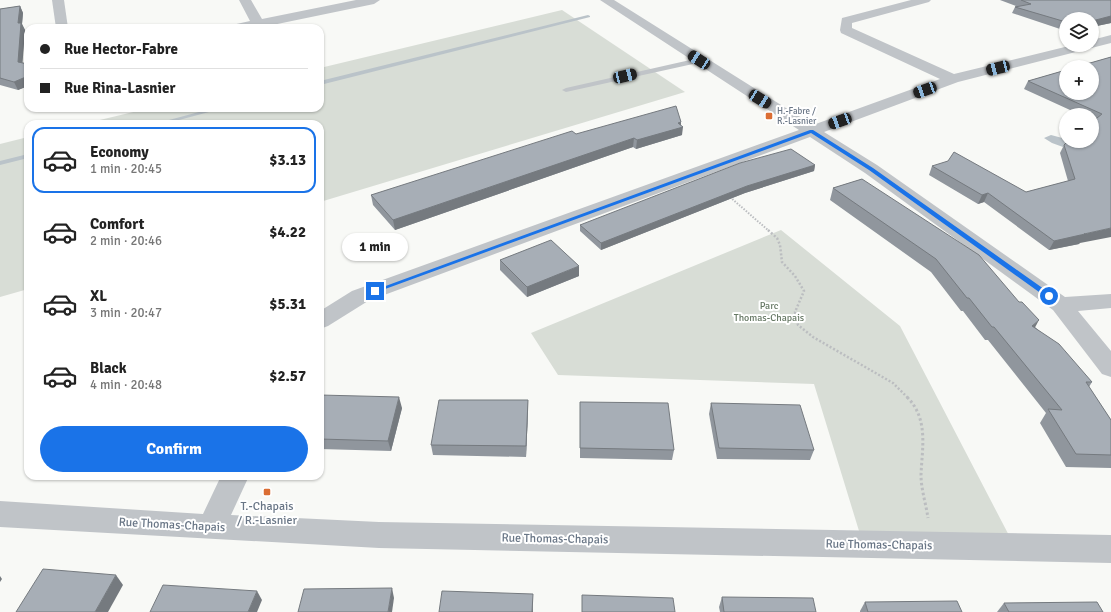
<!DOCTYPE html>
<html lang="en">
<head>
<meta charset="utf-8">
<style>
  body { margin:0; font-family:Signika,sans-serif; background:#f2f2f2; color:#222; height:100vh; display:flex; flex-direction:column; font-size:15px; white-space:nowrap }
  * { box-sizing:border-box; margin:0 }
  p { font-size:13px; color:#767676 }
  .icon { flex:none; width:22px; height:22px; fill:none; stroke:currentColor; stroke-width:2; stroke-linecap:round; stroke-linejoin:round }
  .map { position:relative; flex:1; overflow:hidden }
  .side { position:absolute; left:24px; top:120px; width:300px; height:360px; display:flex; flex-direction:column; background:#fff; border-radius:12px; box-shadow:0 1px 3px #0004 }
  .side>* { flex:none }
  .top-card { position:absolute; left:24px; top:24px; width:300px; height:88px; border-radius:12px; box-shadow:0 1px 3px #0004; display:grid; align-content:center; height:88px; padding:0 16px; background:#fff }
  .controls { position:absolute; left:1059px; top:12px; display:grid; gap:8px }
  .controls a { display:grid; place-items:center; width:40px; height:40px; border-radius:50%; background:#fff; box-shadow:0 1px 3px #0004; font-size:20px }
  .end { position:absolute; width:18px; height:18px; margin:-9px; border:5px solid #1a73e8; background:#fff; box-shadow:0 0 0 2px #fff }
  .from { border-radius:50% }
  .bubble { position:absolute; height:28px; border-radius:14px; background:#fff; box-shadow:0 1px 3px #0004; font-size:13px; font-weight:700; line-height:28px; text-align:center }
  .car { position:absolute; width:12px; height:24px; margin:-12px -6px; border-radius:5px; box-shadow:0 0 3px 1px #0007; background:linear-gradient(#222 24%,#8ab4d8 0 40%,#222 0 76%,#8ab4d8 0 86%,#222 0) }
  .top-card b { display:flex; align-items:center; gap:14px; height:38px; font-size:15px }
  .top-card b+b { border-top:1px solid #e0e0e0 }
  .top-card i { width:10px; height:10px; background:#222 }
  ul { padding:7px 0 0; list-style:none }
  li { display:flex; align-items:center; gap:12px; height:66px; margin:0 8px 6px; padding:0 8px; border:2px solid transparent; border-radius:12px }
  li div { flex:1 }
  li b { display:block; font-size:15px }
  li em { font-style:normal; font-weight:700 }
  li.active { border-color:#1a73e8 }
  li>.icon { width:36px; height:36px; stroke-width:1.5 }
  .primary-button { display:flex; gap:8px; margin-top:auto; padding:8px 16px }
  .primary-button a { flex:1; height:46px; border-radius:24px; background:#1a73e8; color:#fff; font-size:16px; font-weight:700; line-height:46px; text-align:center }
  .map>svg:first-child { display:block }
  .green { fill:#d8ddd6 }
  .water { fill:#bac3c9 }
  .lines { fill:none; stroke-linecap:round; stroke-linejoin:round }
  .stream { fill:#bac3c9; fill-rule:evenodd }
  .path-far2 { stroke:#bbbdc0; stroke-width:2; stroke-dasharray:1.5 1.5; stroke-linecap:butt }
  .path-far1 { stroke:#bbbdc0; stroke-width:2.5; stroke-dasharray:2 2; stroke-linecap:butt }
  .path { stroke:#bbbdc0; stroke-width:3; stroke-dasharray:2.5 2.5; stroke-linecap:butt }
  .service { fill:#c0c4c8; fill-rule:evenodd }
  .minor { fill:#c0c4c8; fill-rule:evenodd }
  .wall { fill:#90969d }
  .shaded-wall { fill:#757a7f }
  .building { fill:#a7aeb6; stroke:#757a7f }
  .route { fill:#1a73e8 }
  .poi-dot { fill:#db6e34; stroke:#fff; stroke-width:1.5 }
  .labels { text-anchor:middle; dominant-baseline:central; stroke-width:4; stroke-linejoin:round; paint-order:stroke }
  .far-poi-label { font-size:9px; fill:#697686; stroke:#fff; text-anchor:start }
  .park-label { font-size:10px; fill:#667864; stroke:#fff }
  .near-poi-label { font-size:12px; fill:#697686; stroke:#fff }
  .near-street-label { font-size:12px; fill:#697686; stroke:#fff }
</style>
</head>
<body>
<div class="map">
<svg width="1111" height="612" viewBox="0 0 1111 612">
  <rect width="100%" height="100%" fill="#f8f9f6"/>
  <g class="green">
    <polygon points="562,10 685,92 320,202 320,124 83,124 150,108 320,108 320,68"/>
    <polygon points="28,137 28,289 0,297 0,144"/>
    <polygon points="781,230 900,326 1015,547 863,544 814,384 558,375 531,333"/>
  </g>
  <polygon class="water" points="1051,135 1066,139 1066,141 1070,141 1063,147 1052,143 1044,138"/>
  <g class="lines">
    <g class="stream">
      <polygon points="588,15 590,16 590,17 320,85 320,81"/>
      <polygon points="214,108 224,108 164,124 154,124"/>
      <polygon points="28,154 28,158 0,165 0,161"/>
    </g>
    <polyline class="path-far2" points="730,197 769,231"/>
    <polyline class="path-far1" points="768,230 777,238 780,245 782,262 795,276 804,291 795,312 798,325 813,337 893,383 908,398"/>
    <path class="path" d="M907 397C929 419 922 448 921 475 921 489 926 504 928 518"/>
    <polygon class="service" points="699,58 703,60 702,62 566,92 562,90 566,88"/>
    <g class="minor">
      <polygon points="52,0 64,0 68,28 56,28"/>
      <polygon points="239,0 251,0 262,19 356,0 380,0 374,4 258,28 230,28 232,25 250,21"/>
      <polygon points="600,0 614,0 813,125 940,79 841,33 840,30 842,18 911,0 931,0 929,2 852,23 852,28 954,74 1073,45 1092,45 1092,40 1111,35 1111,43 958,82 824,132 877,165 1065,297 1111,294 1111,308 1078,311 1111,351 1111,377 1102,374 1053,310 865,173 810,137 368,301 328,326 320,329 320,311 352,291 799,130"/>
      <polygon points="221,476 249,476 231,515 379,522 1111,535 1111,563 379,548 0,527 0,501 203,514"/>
    </g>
  </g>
  <g class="wall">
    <polygon points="1000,0 1111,0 1111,23 1092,27 1092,19 1066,19 1066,31 1012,13 1015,7 1016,6"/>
    <polygon points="20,6 23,13 22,24 25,30 22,63 28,64 28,86 18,90 0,85 0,9"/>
    <polygon points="1111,57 1079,244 1049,250 984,202 978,204 929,175 932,166 1026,192 1068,181 1060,153 1064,145 1094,121 1092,120 1092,115 1081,115 1024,89 1028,81"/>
    <polygon points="681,122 681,125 682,135 636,149 633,147 395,230 373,205 371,195 576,134"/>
    <polygon points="815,165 814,171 745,193 601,250 580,231 580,225"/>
    <polygon points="862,179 1035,327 1092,382 1089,387 1111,420 1111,468 1066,467 1040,423 1046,413 988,340 985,340 963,311 961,311 931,272 830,200 833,188"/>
    <polygon points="500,260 579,276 527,297 500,270"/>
    <polygon points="320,395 402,408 391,451 320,449"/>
    <polygon points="528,400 528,411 526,457 433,455 431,445"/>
    <polygon points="580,402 674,450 672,460 580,458"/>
    <polygon points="711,403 814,450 810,460 717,459 709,414"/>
    <polygon points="722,597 816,612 720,612 719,607"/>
    <polygon points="865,602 962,612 860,612 860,611"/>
    <polygon points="1004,603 1103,612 997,612"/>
  </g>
  <g class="shaded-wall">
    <polygon points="20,6 23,13 22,24 25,30 22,70 18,62 18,23"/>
    <polygon points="1111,16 1111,23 1092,27 1092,21"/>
    <polygon points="28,76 28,86 18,90 14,82"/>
    <polygon points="681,122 681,127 683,127 682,135 636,149 637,140"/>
    <polygon points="634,138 633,147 395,230 393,220"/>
    <polygon points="815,165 814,171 745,193 601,250 601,243 747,186"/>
    <polygon points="988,193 984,202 978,204 982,195"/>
    <polygon points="1111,228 1111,237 1080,243 1079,244 1049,250 1054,241 1084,234"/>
    <polygon points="579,266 579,276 527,297 527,287"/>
    <polygon points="1039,320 1032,333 1032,326"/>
    <polygon points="399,397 402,408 391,451 388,441"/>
    <polygon points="528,400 528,411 526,457 526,446"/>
    <polygon points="116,575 123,585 108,612 95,612"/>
    <polygon points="0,576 2,579 0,582"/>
    <polygon points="392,588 394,598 392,612 388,612"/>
    <polygon points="257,591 262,600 257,612 248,612"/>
    <polygon points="533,594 533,612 532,612"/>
  </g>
  <g class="building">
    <polygon points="1021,0 1111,0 1111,16 1092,21 1092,19 1066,19 1066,22 1015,7 1031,4"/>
    <polygon points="20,6 18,23 21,23 18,62 28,64 28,76 14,82 0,78 0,9"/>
    <polygon points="1111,57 1111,228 1084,234 1085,234 1054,241 988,193 982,195 932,166 948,161 954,152 1026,192 1075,179 1064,145 1068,141 1092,141 1092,122 1102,114 1028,81 1066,70 1066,93 1092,93 1092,67 1076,67"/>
    <polygon points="676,106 681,122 678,123 683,127 637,140 634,138 393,220 371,195 572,131 576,134"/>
    <polygon points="791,149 815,165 747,186 601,243 580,225 740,163"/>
    <polygon points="862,179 979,255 1019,302 1022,302 1039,320 1032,326 1059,344 1092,382 1086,382 1111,420 1111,455 1076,454 1048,409 1062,410 994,327 992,327 969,298 967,298 936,259 833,188"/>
    <polygon points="551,240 579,266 527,287 500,260"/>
    <polygon points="320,395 399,397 388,441 320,439"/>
    <polygon points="439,400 528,400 526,446 431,445"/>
    <polygon points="580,402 668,403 674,450 580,448"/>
    <polygon points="711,403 800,405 814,450 719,448"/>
    <polygon points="43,569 116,575 95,612 16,612"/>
    <polygon points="163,585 257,591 248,612 150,612"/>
    <polygon points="392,588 388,612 298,612 304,589"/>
    <polygon points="442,591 533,594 532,612 439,612"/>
    <polygon points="582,595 673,598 675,612 582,612"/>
    <polygon points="722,597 813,598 816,612 724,612"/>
    <polygon points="957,601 962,612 868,612 865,602"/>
    <polygon points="1097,602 1103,612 1009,612 1004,603"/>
  </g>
  <polygon class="route" points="810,130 813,130 873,168 1051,294 1051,297 1046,297 869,170 811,133 377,292 372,291"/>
  <g class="poi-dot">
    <rect x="765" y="112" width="8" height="8" rx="2"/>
    <rect x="263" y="488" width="8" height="8" rx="2"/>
  </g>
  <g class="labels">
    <g class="far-poi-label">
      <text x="777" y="111">H.-Fabre /<tspan x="777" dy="10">R.-Lasnier</tspan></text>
    </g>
    <g class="park-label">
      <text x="769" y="306">Parc<tspan x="769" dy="12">Thomas-Chapais</tspan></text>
    </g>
    <g class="near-poi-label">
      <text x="267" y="506">T.-Chapais<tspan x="267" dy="14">/ R.-Lasnier</tspan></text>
    </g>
    <g class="near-street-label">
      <text transform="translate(172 525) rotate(3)">Rue Thomas-Chapais</text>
      <text transform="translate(555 539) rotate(1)">Rue Thomas-Chapais</text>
      <text transform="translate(879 545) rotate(1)">Rue Thomas-Chapais</text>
    </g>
  </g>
</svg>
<div class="controls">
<a><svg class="icon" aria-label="layers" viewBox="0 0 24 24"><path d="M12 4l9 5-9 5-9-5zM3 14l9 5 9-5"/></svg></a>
<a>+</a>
<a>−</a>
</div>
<i class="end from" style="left:1049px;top:296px"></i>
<i class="end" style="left:375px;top:291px"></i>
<div class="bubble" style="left:342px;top:233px;width:66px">1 min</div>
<i class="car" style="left:699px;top:60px;rotate:303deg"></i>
<i class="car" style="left:998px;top:68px;rotate:256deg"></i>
<i class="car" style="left:625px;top:76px;rotate:77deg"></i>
<i class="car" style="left:925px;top:90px;rotate:250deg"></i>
<i class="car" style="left:760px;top:99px;rotate:122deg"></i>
<i class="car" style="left:840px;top:121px;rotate:250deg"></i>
<div class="top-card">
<b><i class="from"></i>Rue Hector-Fabre</b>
<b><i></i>Rue Rina-Lasnier</b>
</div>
<section class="side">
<ul>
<li class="active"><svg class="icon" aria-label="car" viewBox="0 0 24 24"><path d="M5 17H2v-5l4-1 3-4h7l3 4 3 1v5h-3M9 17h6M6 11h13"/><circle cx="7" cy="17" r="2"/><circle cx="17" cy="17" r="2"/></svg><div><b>Economy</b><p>1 min · 20:45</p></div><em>$3.13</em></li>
<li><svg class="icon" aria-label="car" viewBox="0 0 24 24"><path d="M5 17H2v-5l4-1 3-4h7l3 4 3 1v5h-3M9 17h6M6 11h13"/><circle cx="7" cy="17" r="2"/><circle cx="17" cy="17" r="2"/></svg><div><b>Comfort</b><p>2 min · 20:46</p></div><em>$4.22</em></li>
<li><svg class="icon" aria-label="car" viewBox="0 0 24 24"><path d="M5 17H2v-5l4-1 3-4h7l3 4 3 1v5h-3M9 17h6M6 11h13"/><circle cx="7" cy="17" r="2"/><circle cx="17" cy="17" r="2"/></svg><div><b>XL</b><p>3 min · 20:47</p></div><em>$5.31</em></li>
<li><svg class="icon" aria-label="car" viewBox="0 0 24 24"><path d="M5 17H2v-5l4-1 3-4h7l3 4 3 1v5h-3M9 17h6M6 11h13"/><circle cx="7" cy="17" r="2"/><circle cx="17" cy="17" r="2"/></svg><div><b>Black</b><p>4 min · 20:48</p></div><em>$2.57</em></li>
</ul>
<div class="primary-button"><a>Confirm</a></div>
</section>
</div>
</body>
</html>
